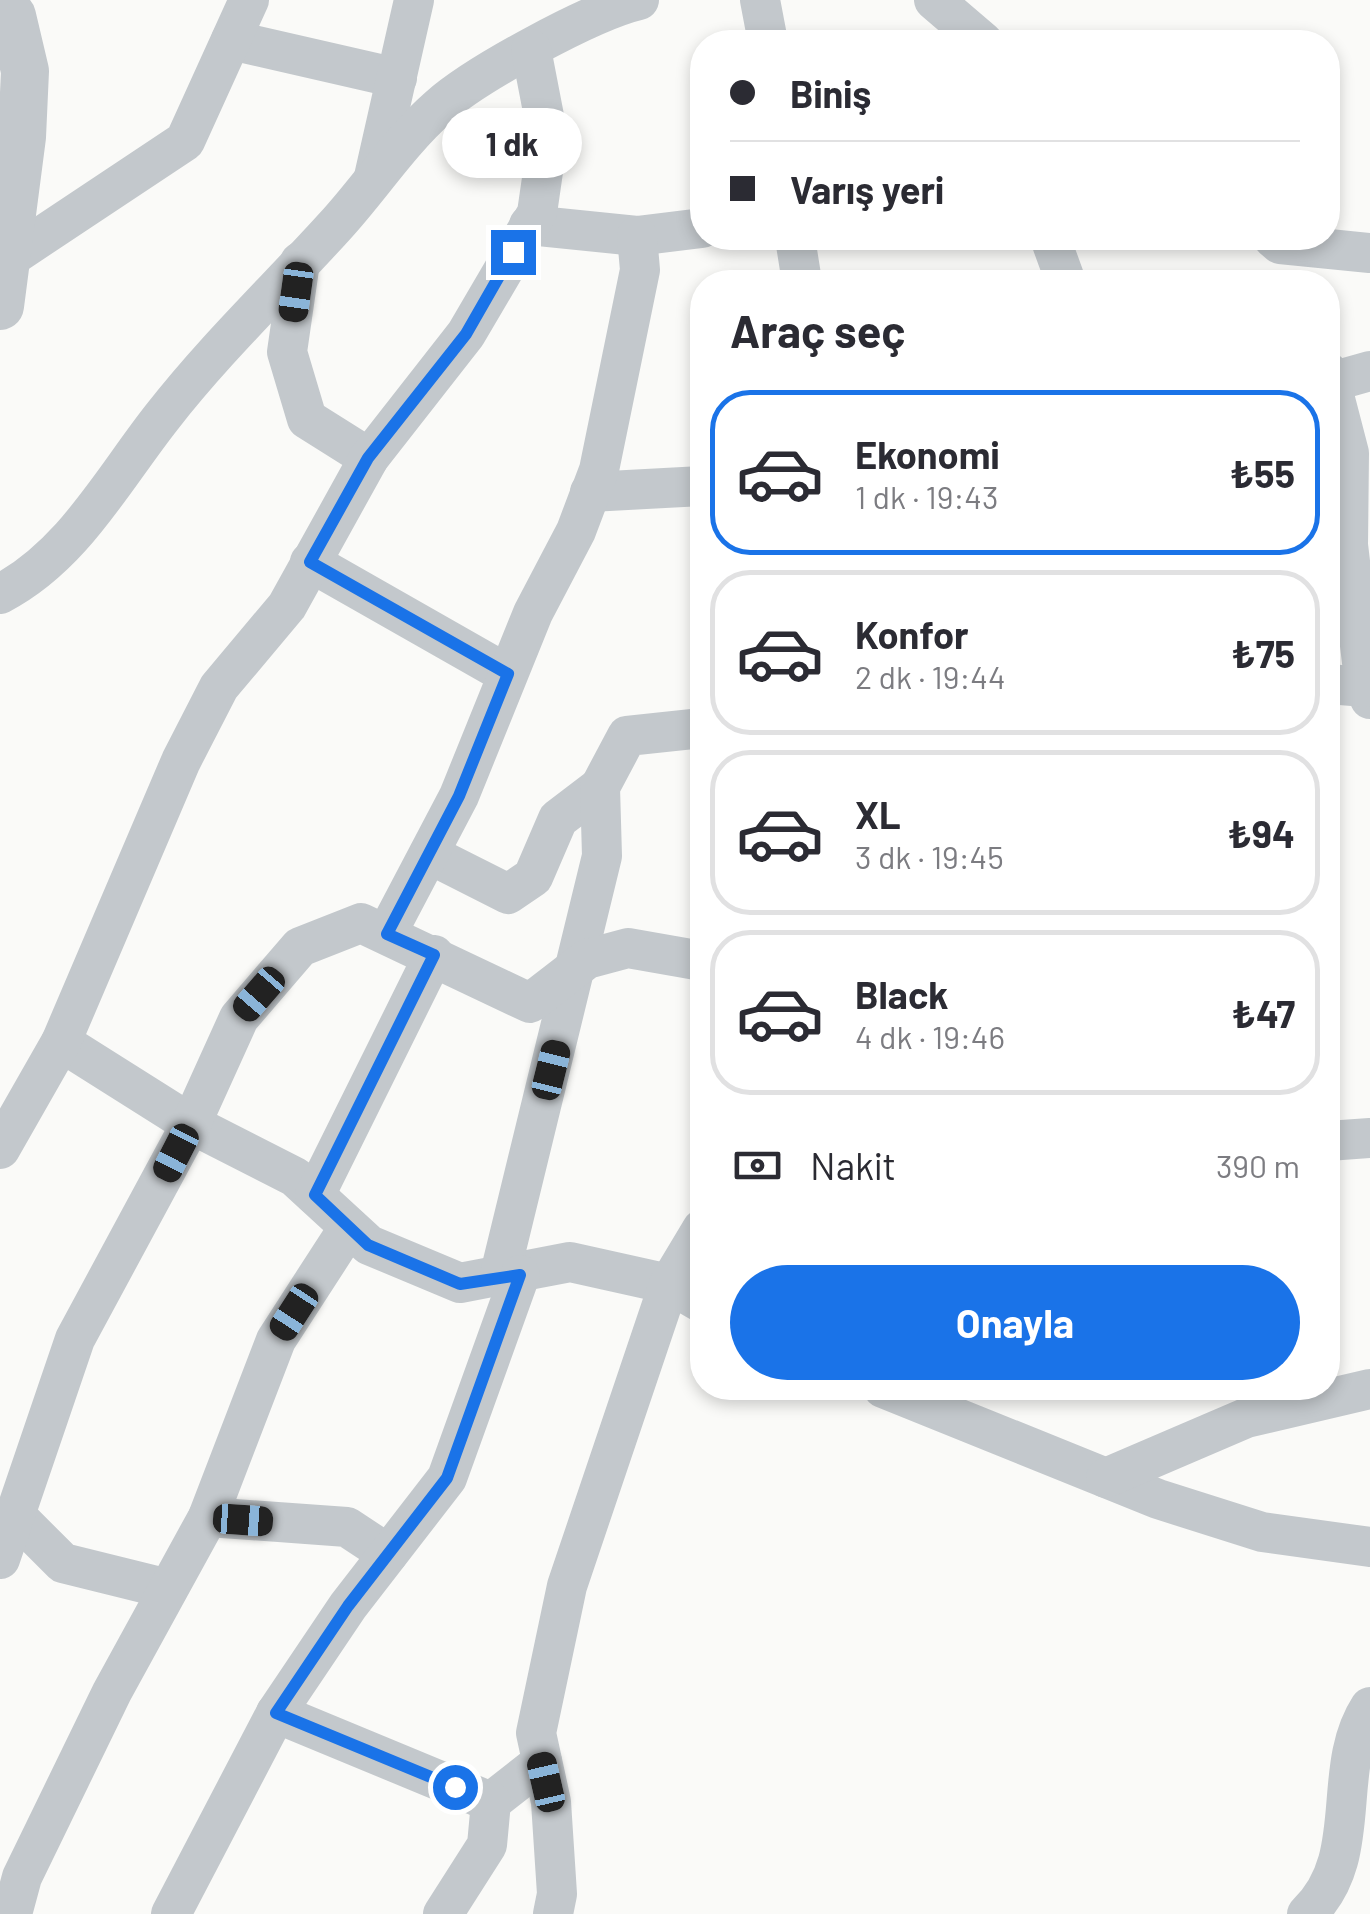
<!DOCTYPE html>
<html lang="tr">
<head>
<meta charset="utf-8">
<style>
  body { margin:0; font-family:Barlow,sans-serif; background:#f7f7f7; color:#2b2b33; height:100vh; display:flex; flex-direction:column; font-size:38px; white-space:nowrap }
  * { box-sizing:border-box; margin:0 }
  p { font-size:32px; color:#7c7c81 }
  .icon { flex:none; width:55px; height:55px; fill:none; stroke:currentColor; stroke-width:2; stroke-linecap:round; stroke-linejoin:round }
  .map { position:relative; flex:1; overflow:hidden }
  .drawer { position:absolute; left:690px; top:270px; width:650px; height:1130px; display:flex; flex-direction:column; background:#fff; border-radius:40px; box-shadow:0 5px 15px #0003 }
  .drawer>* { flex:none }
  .guide { position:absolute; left:690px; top:30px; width:650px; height:220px; border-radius:40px; box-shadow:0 5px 15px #0003; display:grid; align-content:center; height:220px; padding:0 40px; background:#fff }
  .end { position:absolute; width:45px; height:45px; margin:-22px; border:12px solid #1a73e8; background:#fff; box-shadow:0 0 0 5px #fff }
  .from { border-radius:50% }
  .bubble { position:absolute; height:70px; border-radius:35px; background:#fff; box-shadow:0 5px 15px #0003; font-size:32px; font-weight:700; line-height:70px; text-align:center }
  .car { position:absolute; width:30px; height:60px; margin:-30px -15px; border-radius:12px; box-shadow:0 0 8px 2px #0007; background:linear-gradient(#222 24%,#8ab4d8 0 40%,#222 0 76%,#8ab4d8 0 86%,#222 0) }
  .guide b { display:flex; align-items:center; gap:35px; height:95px; font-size:38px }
  .guide b+b { border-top:2px solid #e1e1e2 }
  .guide i { width:25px; height:25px; background:#2b2b33 }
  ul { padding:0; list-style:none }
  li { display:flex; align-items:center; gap:30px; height:165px; margin:0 20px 15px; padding:0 20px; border:5px solid #e1e1e2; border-radius:40px }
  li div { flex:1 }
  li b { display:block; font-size:38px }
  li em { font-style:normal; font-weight:700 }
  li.on { border-color:#1a73e8 }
  li>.icon { width:90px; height:90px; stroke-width:1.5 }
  h2 { padding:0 40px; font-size:45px; line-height:120px }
  .pay { display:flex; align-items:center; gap:25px; height:110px; padding:0 40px; font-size:38px }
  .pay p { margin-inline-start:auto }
  .action { display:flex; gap:20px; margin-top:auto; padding:20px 40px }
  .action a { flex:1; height:115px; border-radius:60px; background:#1a73e8; color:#fff; font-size:40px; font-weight:700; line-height:115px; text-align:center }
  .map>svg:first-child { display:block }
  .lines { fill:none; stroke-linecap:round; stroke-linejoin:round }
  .minor { stroke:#c3c8cc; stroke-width:40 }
  .tertiary { stroke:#c3c8cc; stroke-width:48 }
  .route { stroke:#1a73e8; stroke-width:12 }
</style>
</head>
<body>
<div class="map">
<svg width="1370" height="1914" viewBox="0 0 1370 1914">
  <rect width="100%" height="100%" fill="#fafaf8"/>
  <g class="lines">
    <g class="minor">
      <polyline points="760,0 768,42"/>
      <polyline points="934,0 983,42"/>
      <polyline points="231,40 397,78"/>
      <polyline points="374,177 414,0"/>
      <polyline points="529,225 637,236 702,228"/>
      <polyline points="795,238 802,282"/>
      <polyline points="1050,238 1066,282"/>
      <polyline points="1273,238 1280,244 1370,253"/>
      <polyline points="6,260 185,141 249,0"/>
      <polyline points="300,262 287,352 307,419 369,458"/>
      <polyline points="1328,372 1349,453 1348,545 1365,687 1370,699"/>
      <polyline points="1331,382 1370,371"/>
      <polyline points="590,492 702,486"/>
      <polyline points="310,562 507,674"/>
      <path d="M0 594C73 556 113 479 162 417 215 349 277 290 335 226 370 188 400 141 439 107 476 74 592 11 639 0"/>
      <polyline points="1328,684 1365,687"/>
      <polyline points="429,854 508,894 533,877 558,819 600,787"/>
      <polyline points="387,933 459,796 533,613 576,531 599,470 640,270 637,236"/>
      <polyline points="61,1042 191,1124 295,1177 369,1245 460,1283 570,1262 669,1284 702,1303"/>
      <polyline points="1328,1141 1370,1138"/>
      <polyline points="0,1149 61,1042 181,761 219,687 287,606 369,458 466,334 537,213 548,137 531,49"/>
      <polyline points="315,1195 434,955"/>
      <polyline points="499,1278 602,856 600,787 627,736 702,728"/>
      <polyline points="883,1388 1158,1499 1262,1532 1370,1547"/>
      <polyline points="1106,1478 1246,1418 1370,1389"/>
      <polyline points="15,1515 63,1563 168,1589"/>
      <polyline points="208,1517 347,1527 388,1554"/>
      <polyline points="0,1559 75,1339 191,1124 239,1018 300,947 361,923 530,1003 587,959 628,948 702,961"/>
      <polyline points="276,1713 491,1802 542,1762"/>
      <polyline points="12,1914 22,1877 112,1692 208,1517 276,1340 349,1227"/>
      <polyline points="171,1914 276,1713 348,1606 447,1478 520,1275"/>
      <polyline points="443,1914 487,1845 491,1802"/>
      <polyline points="553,1914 557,1894 551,1802 536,1733 567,1586 669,1284 702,1229"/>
      <path d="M1307 1914C1367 1857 1329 1770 1370 1707"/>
    </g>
    <polyline class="tertiary" points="0,10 12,16 25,71 22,137 0,306"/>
  </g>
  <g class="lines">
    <polyline class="route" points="455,1787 276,1713 348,1606 447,1478 520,1275 460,1284 368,1245 315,1195 434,955 387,934 459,796 508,674 310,562 368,458 466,334 513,252"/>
  </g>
</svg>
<i class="end from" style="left:455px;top:1787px"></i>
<i class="end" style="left:513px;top:252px"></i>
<div class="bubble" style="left:442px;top:108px;width:140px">1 dk</div>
<i class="car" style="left:296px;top:292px;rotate:188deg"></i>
<i class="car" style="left:259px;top:994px;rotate:221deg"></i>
<i class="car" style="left:551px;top:1070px;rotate:14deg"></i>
<i class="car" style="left:176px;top:1153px;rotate:207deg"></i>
<i class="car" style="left:294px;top:1312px;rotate:213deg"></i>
<i class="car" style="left:243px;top:1520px;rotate:94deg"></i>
<i class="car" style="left:546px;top:1782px;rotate:347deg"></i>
<div class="guide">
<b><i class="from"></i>Biniş</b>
<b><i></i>Varış yeri</b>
</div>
<section class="drawer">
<h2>Araç seç</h2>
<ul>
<li class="on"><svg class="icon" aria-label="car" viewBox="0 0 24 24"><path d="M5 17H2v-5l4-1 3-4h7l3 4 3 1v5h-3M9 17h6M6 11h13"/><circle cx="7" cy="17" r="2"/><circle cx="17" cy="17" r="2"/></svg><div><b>Ekonomi</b><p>1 dk · 19:43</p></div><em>₺55</em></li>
<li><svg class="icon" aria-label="car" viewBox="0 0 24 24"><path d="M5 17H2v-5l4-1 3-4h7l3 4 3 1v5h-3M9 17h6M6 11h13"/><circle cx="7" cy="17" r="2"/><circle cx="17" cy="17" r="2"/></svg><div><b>Konfor</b><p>2 dk · 19:44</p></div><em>₺75</em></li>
<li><svg class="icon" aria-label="car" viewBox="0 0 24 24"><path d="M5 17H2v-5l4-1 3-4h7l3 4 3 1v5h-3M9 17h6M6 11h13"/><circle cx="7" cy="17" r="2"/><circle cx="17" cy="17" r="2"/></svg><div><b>XL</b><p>3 dk · 19:45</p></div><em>₺94</em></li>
<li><svg class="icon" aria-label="car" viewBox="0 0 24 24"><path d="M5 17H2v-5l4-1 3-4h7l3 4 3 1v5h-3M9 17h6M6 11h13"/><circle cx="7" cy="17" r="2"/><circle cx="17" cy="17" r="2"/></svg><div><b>Black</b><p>4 dk · 19:46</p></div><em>₺47</em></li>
</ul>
<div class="pay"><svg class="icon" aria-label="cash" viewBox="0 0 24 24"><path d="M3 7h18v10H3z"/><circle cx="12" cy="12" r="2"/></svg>Nakit<p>390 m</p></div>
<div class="action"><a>Onayla</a></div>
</section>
</div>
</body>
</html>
